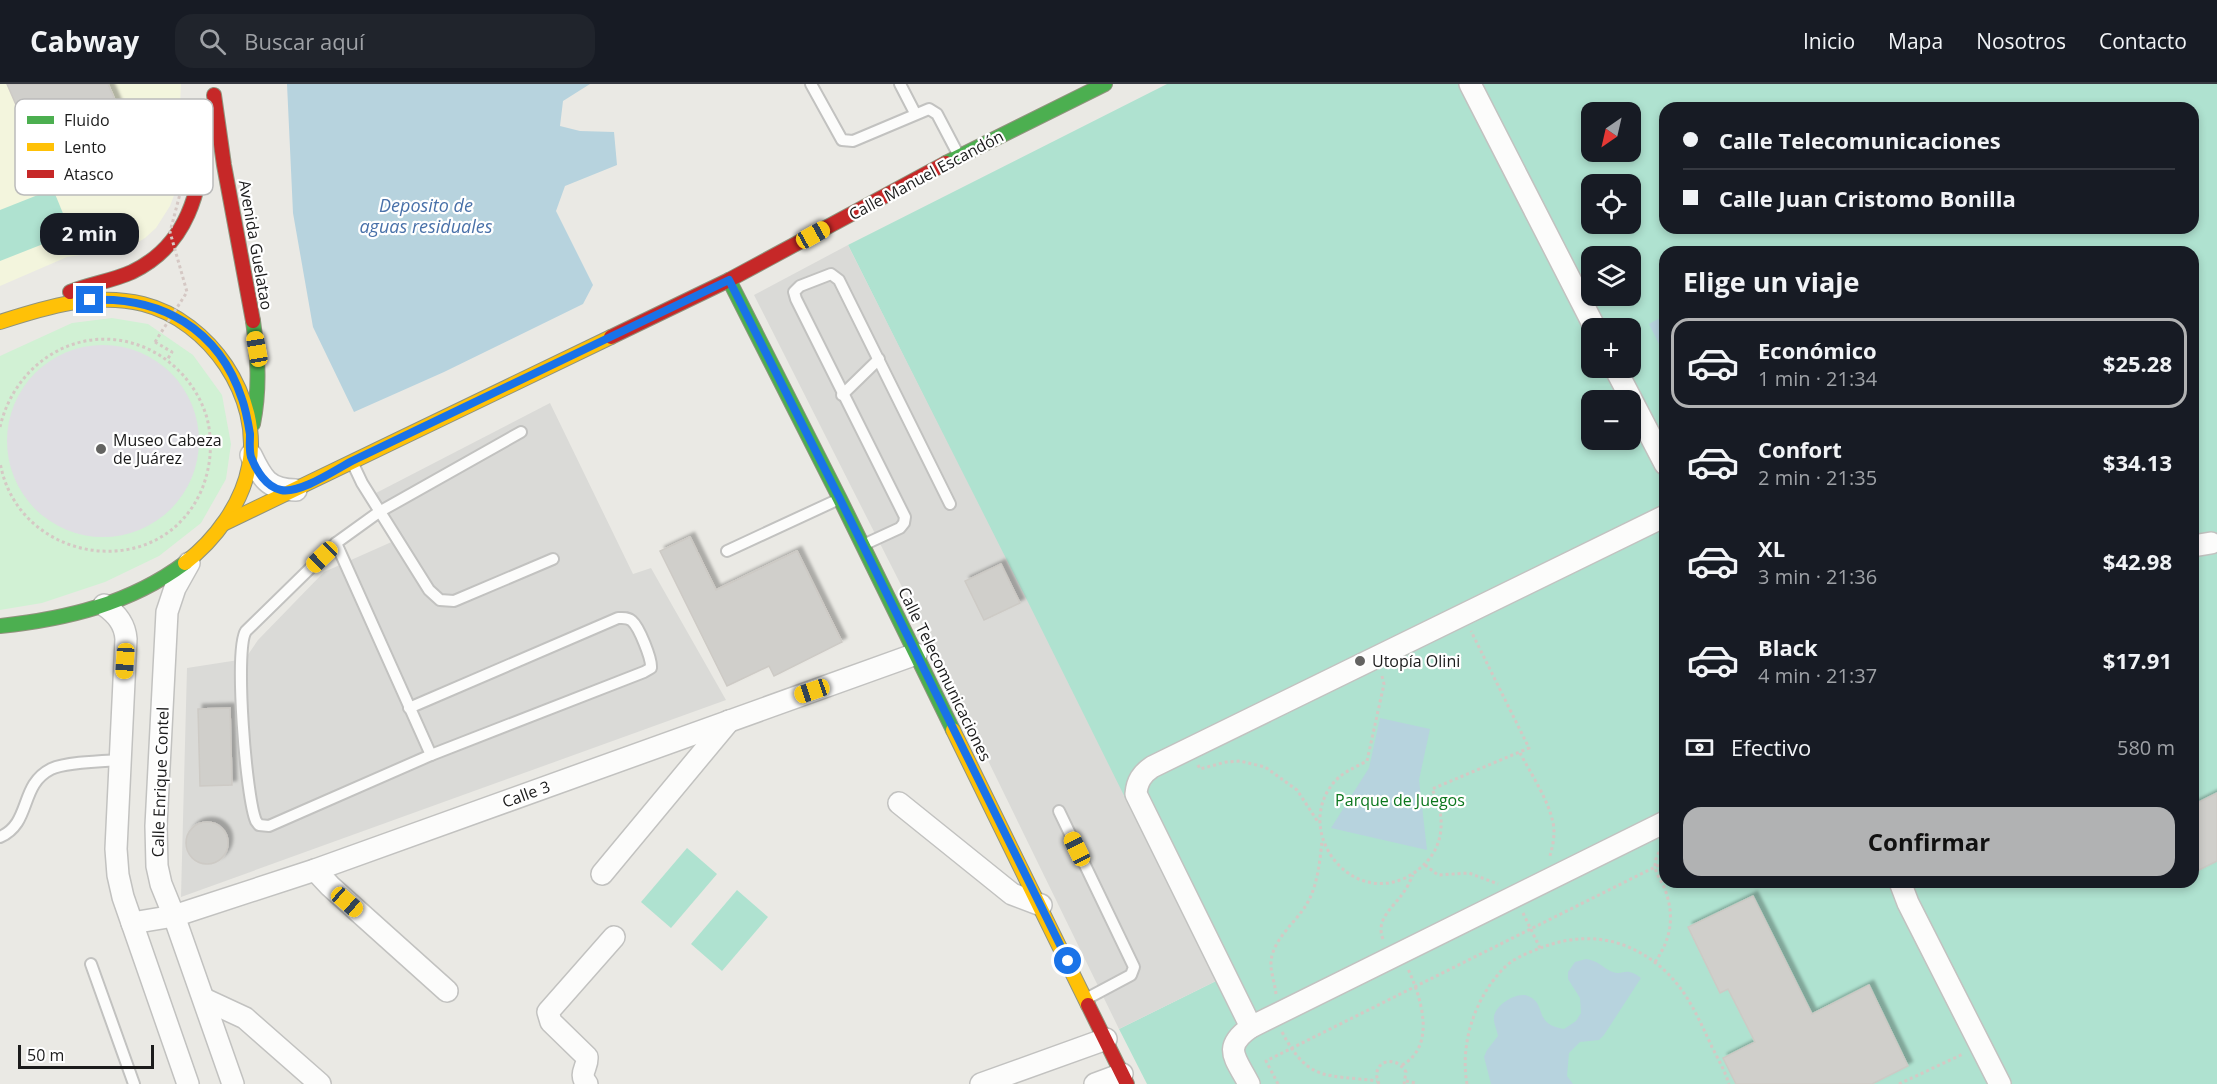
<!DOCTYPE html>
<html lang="es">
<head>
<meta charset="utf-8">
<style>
  body { margin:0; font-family:"Open Sans",sans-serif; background:#20242c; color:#f1f3f6; height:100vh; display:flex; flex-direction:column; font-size:22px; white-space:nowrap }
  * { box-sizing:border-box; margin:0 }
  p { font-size:20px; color:#9ea1a6 }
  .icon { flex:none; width:33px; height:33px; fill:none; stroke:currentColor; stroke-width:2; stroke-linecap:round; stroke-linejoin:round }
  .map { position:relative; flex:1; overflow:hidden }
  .details { position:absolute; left:1659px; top:162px; width:540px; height:642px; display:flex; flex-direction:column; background:#171b24; border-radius:18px; box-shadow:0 3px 9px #0003 }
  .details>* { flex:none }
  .banner { position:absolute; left:1659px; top:18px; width:540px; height:132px; border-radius:18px; box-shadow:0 3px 9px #0003; display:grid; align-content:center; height:132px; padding:0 24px; background:#171b24 }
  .needle { width:39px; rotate:214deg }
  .controls { position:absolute; left:1581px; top:18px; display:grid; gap:12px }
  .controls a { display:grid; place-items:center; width:60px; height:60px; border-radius:12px; background:#171b24; box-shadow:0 3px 9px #0003; font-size:30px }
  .scale { position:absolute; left:18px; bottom:15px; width:136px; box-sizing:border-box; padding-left:6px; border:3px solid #1b1b1b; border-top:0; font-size:16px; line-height:21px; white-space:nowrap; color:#1b1b1b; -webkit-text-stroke:4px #fff; paint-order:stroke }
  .end { position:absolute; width:27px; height:27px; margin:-14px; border:8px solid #1a73e8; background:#fff; box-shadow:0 0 0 3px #fff }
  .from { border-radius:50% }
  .bubble { position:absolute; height:42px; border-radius:18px; background:#171b24; box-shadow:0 3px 9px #0003; font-size:20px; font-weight:700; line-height:42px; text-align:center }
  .car { position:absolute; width:18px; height:36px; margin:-18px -9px; border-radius:8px; box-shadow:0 0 4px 2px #0007; background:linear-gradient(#f5c518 24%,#345 0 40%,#f5c518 0 76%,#345 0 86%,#f5c518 0) }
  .banner b { display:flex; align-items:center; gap:21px; height:57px; font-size:22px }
  .banner b+b { border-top:2px solid #363941 }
  .banner i { width:15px; height:15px; background:#f1f3f6 }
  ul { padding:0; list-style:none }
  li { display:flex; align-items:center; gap:18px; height:90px; margin:0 12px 9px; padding:0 12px; border:3px solid transparent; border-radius:18px }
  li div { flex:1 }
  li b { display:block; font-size:22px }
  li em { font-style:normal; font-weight:700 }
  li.selected { border-color:#b1b2b3 }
  li>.icon { width:54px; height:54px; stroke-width:1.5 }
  h2 { padding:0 24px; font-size:27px; line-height:72px }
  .pay { display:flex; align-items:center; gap:15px; height:66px; padding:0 24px; font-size:22px }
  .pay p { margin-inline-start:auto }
  .button { display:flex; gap:12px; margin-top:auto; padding:12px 24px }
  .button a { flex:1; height:69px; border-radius:18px; background:#b1b2b3; color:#111; font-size:24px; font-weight:700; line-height:69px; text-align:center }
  header { display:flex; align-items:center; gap:36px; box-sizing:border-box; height:84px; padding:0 30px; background:#171b24; border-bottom:2px solid #363941 }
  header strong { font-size:28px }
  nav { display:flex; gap:33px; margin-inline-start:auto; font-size:21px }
  .search { width:420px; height:54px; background:#20242c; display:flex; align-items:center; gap:15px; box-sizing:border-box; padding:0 21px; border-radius:18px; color:#9ea1a6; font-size:22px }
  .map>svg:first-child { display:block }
  .education { fill:#f3f5dd }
  .park { fill:#d1f1d4 }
  .pitch { fill:#afe2d0; fill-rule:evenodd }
  .parking { fill:#dadad7 }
  .plaza { fill:#dfdee3 }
  .water { fill:#b7d3de }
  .building { fill:#d0cfcb; stroke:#cdcac5; stroke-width:1.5; filter:url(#shadow) }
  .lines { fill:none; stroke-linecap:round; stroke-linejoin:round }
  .lane-casing { stroke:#c2c2c0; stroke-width:14 }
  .street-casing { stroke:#c2c2c0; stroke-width:24 }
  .fast-casing { stroke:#90937d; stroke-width:16 }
  .slow-casing { stroke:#90937d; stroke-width:16 }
  .jam-casing { stroke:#90937d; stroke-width:16 }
  .path { stroke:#d5c8c4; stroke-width:3; stroke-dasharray:3 3; stroke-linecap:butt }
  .lane { stroke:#fcfcfb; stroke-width:10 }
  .street { stroke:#fcfcfb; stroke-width:21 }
  .fast { stroke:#4caf50; stroke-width:14 }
  .slow { stroke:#ffc107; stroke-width:14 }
  .jam { stroke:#c62828; stroke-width:14 }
  .path-bridge { stroke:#d5c8c4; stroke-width:3; stroke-dasharray:3 3; stroke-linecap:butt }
  .route { stroke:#1a73e8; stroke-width:8 }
  .poi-dot { fill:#636361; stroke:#fff; stroke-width:2 }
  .labels { text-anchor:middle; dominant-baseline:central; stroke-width:4.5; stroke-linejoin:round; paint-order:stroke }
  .street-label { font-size:16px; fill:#1b1b1b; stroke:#fff }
  .poi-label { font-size:16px; fill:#1b1b1b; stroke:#fff; text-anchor:start }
  .park-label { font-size:16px; fill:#0c771e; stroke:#fff }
  .water-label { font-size:18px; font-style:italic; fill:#4971a9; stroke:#fff }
  .key { fill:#fff; stroke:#bbb; stroke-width:1.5 }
  .key-label { font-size:16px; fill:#1b1b1b }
</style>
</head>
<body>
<header>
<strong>Cabway</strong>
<div class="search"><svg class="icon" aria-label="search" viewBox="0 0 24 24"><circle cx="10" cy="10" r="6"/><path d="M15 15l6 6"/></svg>Buscar aquí</div>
<nav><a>Inicio</a><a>Mapa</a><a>Nosotros</a><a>Contacto</a></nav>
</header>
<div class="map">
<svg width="2217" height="1000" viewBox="0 0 2217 1000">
  <defs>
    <filter id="shadow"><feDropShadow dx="4.5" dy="-4.5" stdDeviation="1.5" flood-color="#0004"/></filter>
  </defs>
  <rect width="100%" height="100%" fill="#eae9e4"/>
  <polygon class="education" points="0,0 181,0 176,106 170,122 156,144 145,154 120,169 95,169 67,173 0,202"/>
  <polygon class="park" points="112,234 148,240 193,271 222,311 231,360 226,395 201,439 159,472 105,498 42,519 0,526 0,272 72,239"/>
  <g class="pitch">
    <path d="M1167 0H2217V1000H1147L1119 945 1216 897 848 161ZM1665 24H2193V144H1665ZM1592 28H1630V68H1592ZM1592 100H1630V140H1592ZM1665 168H2193V798H1665ZM1592 172H1630V212H1592ZM1592 244H1630V284H1592ZM1592 316H1630V356H1592Z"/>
    <polygon points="53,105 71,149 0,177 0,126"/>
    <polygon points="687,764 717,790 671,844 641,818"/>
    <polygon points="737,806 768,833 722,887 691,860"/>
  </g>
  <g class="parking">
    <polygon points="848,161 1030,522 1216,897 1119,945 936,570 754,211"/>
    <polygon points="550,319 633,490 651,484 726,616 181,813 187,584 245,575 258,556 324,488 396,456 376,409"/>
  </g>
  <circle class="plaza" cx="103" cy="357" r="96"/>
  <g class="water">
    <polygon points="287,0 590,0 563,17 560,42 580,47 614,48 617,81 565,102 556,127 593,201 583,220 444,288 354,328 313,243 293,129"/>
    <polygon points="1665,231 1665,272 1649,240"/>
    <polygon points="1380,634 1430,645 1419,696 1427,766 1331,744 1369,684"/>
    <path d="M1586 875C1602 878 1602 884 1613 888 1624 892 1625 882 1641 894L1604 951 1599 956 1580 958 1569 969 1567 992 1573 1000H1491L1484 973 1487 966 1498 952C1497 946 1493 938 1494 933 1495 921 1517 907 1528 912 1548 920 1532 940 1564 945L1576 937 1581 929 1580 914 1568 895V888L1575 878Z"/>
  </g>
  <g class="building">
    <polygon points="7,0 108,0 123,34 69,57 77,74 45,88"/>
    <polygon points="690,453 716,506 797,467 842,558 774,592 769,582 727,602 660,467"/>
    <polygon points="1001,480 1020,519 984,536 965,497"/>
    <polygon points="230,624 232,701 200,702 198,625"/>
    <polygon points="2217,709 2217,777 2193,789 2193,721"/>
    <circle cx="207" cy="759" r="21"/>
    <polygon points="1753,812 1812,930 1869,901 1908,982 1872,1000 1736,1000 1723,974 1755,958 1728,905 1720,909 1688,843"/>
  </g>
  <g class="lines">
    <g class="lane-casing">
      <g id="lane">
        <polyline points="811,0 842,56 853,57 929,25 937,30 958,70"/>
        <polyline points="900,0 915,29"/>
        <polyline points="842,311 879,275"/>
        <polyline points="353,380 362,399 429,506 440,516 454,517 553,475"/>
        <polyline points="336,459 431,671"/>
        <polyline points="863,461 900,444 904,439 905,433 796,215 794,208 800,202 831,190 839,196 950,420"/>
        <polyline points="727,467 837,416"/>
        <path d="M409 624 618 534C623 534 628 533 632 537 639 543 652 575 651 584L644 588 431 671 269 742 259 741 256 737C246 715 234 564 246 547L336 459 379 428 521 348"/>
        <polyline points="1059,727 1134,883 1131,891 1086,915"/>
        <path d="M0 753C32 739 19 701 51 685 65 678 103 677 120 676"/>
        <polyline points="91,880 134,1000"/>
      </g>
    </g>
    <g class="street-casing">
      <g id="street">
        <polyline points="1470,0 1595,244"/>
        <polyline points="1615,284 1665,380"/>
        <path d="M251 371C262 394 268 406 296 406"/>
        <polyline points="2193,462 2211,459"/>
        <polyline points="189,479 175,504 167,528 156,742 157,782 161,800 174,832 233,1000"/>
        <path d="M104 521C117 530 125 540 126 555L116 765 118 791 123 813 188 1000"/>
        <polyline points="899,719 1012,810 1041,821"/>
        <polyline points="315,786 330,802 447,907"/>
        <polyline points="602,790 729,637"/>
        <polyline points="1900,798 1908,819 2000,1000"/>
        <polyline points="132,839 174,832 315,786 916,570"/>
        <polyline points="204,915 245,934 320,1000"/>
        <path d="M1251 943 1136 710C1137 697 1142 690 1152 683L1665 432"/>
        <path d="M587 1000C578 989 588 984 587 973L551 938 548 928 614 853"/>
        <polyline points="981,1000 1106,955"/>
        <polyline points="1095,1000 1122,990"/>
        <path d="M1249 1000C1236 974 1221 964 1251 943L1665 738"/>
      </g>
    </g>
    <g class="fast-casing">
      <g id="fast">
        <polyline points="946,79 1105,0"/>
        <polyline points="729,196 840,415 953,646"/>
        <path d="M253 237C258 272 260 305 253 340"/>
        <path d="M0 542C66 535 130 520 185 479"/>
      </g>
    </g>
    <g class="slow-casing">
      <g id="slow">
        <path d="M0 238C46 223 95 208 143 220 210 237 262 313 249 382 242 420 215 456 185 479"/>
        <polyline points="223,440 611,253"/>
        <polyline points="953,646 1088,921"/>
      </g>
    </g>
    <g class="jam-casing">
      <g id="jam">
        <polyline points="214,11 224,81 253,237"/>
        <path d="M70 208C90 200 112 197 132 188 194 158 199 100 209 39"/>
        <polyline points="611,253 729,196 946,79"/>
        <polyline points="1088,921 1127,1000"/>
      </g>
    </g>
    <g class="path">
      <polyline points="155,258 172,268 167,276"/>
      <path d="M0 343C15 278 81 236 146 264 175 277 198 303 207 334 213 358 211 382 202 405 161 502 17 480 0 378"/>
      <path d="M1382 592 1384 600 1367 677C1356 683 1345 687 1336 696 1292 743 1346 821 1405 794 1417 788 1428 779 1435 766 1445 746 1442 725 1432 705L1529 664 1471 547"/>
      <path d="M1520 669C1531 690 1554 724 1554 748 1554 756 1552 765 1550 772"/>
      <polyline points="1198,681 1200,685 1226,678 1240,677 1265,683 1297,706 1318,738"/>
      <polyline points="1425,781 1438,791 1469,789 1498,800"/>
      <polyline points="1523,829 1540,864"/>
      <path d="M1383 855C1375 835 1393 824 1403 809 1407 804 1410 797 1413 791"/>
      <path d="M1655 878C1672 854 1675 830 1664 803 1661 796 1655 789 1655 781 1655 773 1660 767 1664 760"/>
      <path d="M1276 910C1275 901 1272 892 1271 883 1269 856 1298 838 1309 816 1318 798 1320 776 1322 757"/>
      <path d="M1282 948C1309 999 1326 990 1377 997"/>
      <path d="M1402 981C1437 962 1421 913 1408 885"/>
      <polyline points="1406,997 1415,999"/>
      <polyline points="1278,1000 1266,977 1665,778"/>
      <path d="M1379 1000C1369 979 1394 968 1406 988L1404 1000"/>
      <path d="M1467 1000C1460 960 1474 916 1502 886 1510 877 1522 871 1533 867 1576 848 1619 850 1657 880 1685 902 1697 931 1712 963 1718 975 1725 987 1729 1000"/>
      <polyline points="1899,1000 1963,970"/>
    </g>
    <use href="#lane" class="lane"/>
    <use href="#street" class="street"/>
    <use href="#fast" class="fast"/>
    <use href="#slow" class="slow"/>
    <use href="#jam" class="jam"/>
    <polyline class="path-bridge" points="155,258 187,208 170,148 186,87"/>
  </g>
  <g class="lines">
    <path class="route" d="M90 216C161 212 219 245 242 315 246 326 248 338 250 350 250 358 249 366 251 373 256 386 266 403 281 406 300 410 335 386 352 377L729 196 840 415 1068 877"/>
  </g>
  <g class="poi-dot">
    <circle cx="101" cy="365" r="6"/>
    <circle cx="1360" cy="577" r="6"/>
  </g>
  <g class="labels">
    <g class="street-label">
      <text transform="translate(926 91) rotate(-28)">Calle Manuel Escandón</text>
      <text transform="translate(256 161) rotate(80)">Avenida Guelatao</text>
      <text transform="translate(945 590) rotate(64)">Calle Telecomunicaciones</text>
      <text transform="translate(160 698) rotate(-88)">Calle Enrique Contel</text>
      <text transform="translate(526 710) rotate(-20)">Calle 3</text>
    </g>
    <g class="poi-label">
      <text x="113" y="356">Museo Cabeza<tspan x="113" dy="18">de Juárez</tspan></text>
      <text x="1372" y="577">Utopía Olini</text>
    </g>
    <g class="park-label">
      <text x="1400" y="716">Parque de Juegos</text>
    </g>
    <g class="water-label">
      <text x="426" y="121">Deposito de<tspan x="426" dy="21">aguas residuales</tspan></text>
    </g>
  </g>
  <rect x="15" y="15" width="198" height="96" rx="9" class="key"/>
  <rect x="27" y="32" width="27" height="8" fill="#4caf50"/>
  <rect x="27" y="59" width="27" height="8" fill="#ffc107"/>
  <rect x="27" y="86" width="27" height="8" fill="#c62828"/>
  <g class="key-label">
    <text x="64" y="42">Fluido</text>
    <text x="64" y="69">Lento</text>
    <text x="64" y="96">Atasco</text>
  </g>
</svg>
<div class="controls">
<a><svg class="needle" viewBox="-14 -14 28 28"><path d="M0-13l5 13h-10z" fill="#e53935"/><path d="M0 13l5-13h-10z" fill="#9ea1a6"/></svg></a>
<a><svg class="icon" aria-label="locate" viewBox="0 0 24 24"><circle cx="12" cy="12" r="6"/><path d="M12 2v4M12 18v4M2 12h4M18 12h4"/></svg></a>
<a><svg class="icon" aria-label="layers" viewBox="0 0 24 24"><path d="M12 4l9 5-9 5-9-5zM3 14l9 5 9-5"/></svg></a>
<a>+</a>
<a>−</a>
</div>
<div class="scale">50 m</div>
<i class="end from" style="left:1068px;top:877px"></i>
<i class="end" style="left:90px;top:216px"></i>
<div class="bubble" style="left:40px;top:129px;width:99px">2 min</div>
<i class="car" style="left:813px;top:151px;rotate:61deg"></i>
<i class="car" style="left:257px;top:265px;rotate:350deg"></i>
<i class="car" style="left:322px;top:473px;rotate:226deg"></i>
<i class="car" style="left:125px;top:577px;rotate:184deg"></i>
<i class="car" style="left:812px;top:607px;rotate:251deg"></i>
<i class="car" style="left:1077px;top:765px;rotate:334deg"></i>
<i class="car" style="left:347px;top:818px;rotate:131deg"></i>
<div class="banner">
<b><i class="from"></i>Calle Telecomunicaciones</b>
<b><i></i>Calle Juan Cristomo Bonilla</b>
</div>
<section class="details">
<h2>Elige un viaje</h2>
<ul>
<li class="selected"><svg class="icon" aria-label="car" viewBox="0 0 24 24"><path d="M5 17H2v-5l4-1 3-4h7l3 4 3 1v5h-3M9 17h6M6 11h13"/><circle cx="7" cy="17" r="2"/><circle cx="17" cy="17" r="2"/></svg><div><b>Económico</b><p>1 min · 21:34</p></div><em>$25.28</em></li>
<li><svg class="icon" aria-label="car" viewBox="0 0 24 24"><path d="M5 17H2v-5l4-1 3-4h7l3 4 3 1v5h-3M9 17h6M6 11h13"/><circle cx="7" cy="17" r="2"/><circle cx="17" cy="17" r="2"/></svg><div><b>Confort</b><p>2 min · 21:35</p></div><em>$34.13</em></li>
<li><svg class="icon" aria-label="car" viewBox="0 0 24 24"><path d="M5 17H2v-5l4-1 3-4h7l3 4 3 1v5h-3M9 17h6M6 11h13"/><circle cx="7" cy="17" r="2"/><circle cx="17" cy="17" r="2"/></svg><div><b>XL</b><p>3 min · 21:36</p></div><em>$42.98</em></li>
<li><svg class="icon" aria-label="car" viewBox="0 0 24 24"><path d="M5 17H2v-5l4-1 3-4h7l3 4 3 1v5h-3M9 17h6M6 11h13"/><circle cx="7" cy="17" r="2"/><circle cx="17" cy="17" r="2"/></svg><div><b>Black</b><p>4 min · 21:37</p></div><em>$17.91</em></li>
</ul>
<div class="pay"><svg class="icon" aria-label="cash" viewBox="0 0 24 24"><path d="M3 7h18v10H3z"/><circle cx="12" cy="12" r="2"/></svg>Efectivo<p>580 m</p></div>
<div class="button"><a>Confirmar</a></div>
</section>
</div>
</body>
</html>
